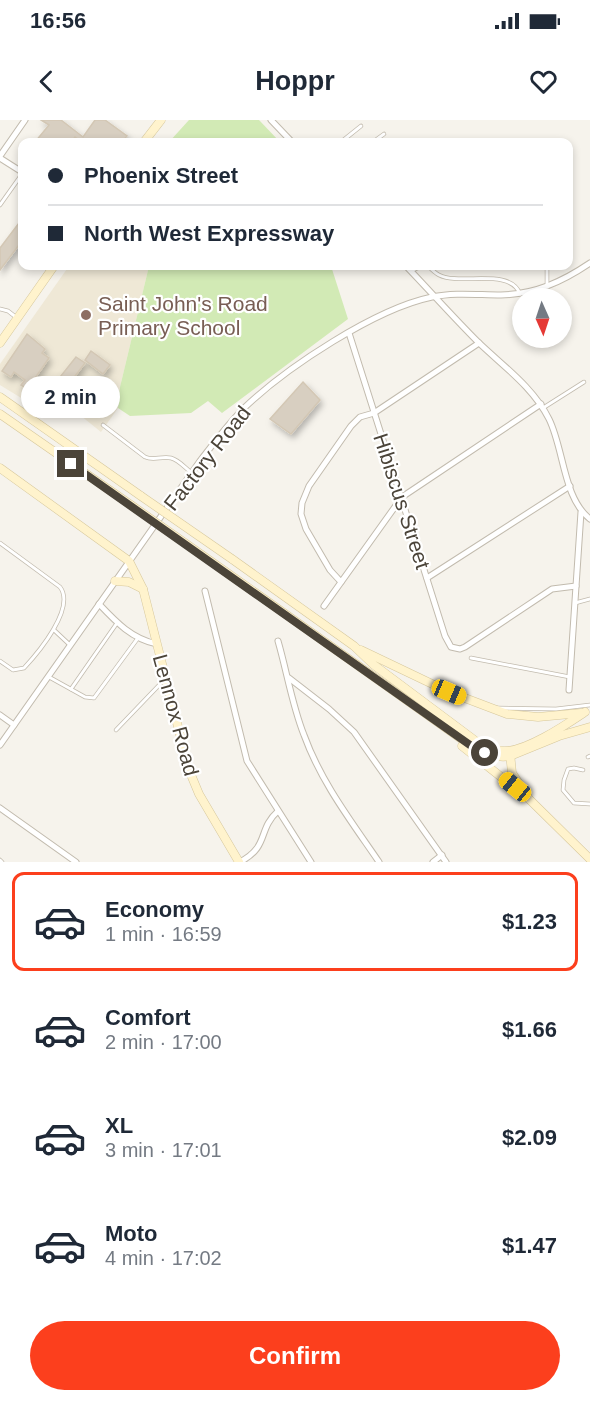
<!DOCTYPE html>
<html lang="en">
<head>
<meta charset="utf-8">
<style>
  body { margin:0; font-family:Arial,sans-serif; background:#f2f2f3; color:#1f2937; height:100vh; display:flex; flex-direction:column; font-size:22px; white-space:nowrap }
  * { box-sizing:border-box; margin:0 }
  p { font-size:20px; color:#747a83 }
  .icon { flex:none; width:33px; height:33px; fill:none; stroke:currentColor; stroke-width:2; stroke-linecap:round; stroke-linejoin:round }
  .map { position:relative; height:742px; overflow:hidden }
  .drawer { display:flex; flex-direction:column; background:#fff; flex:1 }
  .drawer>* { flex:none }
  .guide { position:absolute; left:18px; top:18px; width:555px; height:132px; border-radius:12px; box-shadow:0 3px 9px #0003; display:grid; align-content:center; height:132px; padding:0 30px; background:#fff }
  .needle { width:39px; rotate:177deg }
  .fabs { position:absolute; left:512px; top:168px; display:grid; gap:12px }
  .fabs a { display:grid; place-items:center; width:60px; height:60px; border-radius:50%; background:#fff; box-shadow:0 3px 9px #0003; font-size:30px }
  .end { position:absolute; width:27px; height:27px; margin:-14px; border:8px solid #4b4439; background:#fff; box-shadow:0 0 0 3px #fff }
  .from { border-radius:50% }
  .bubble { position:absolute; height:42px; border-radius:21px; background:#fff; box-shadow:0 3px 9px #0003; font-size:20px; font-weight:600; line-height:42px; text-align:center }
  .car { position:absolute; width:18px; height:36px; margin:-18px -9px; border-radius:8px; box-shadow:0 0 4px 2px #0007; background:linear-gradient(#f5c518 24%,#345 0 40%,#f5c518 0 76%,#345 0 86%,#f5c518 0) }
  .guide b { display:flex; align-items:center; gap:21px; height:57px; font-size:22px }
  .guide b+b { border-top:2px solid #e0e1e3 }
  .guide i { width:15px; height:15px; background:#1f2937 }
  ul { padding:10px 0 0; list-style:none }
  li { display:flex; align-items:center; gap:18px; height:99px; margin:0 12px 9px; padding:0 18px; border:3px solid transparent; border-radius:12px }
  li div { flex:1 }
  li b { display:block; font-size:22px }
  li em { font-style:normal; font-weight:600 }
  li.selected { border-color:#fc3f1d }
  li>.icon { width:54px; height:54px; stroke-width:1.5 }
  .primary-button { display:flex; gap:12px; margin-top:auto; padding:12px 30px }
  .primary-button a { flex:1; height:69px; border-radius:36px; background:#fc3f1d; color:#fff; font-size:24px; font-weight:600; line-height:69px; text-align:center }
  .status { display:flex; justify-content:space-between; align-items:center; height:42px; padding:0 30px; background:#fff; direction:ltr }
  .status svg { height:16px; fill:currentColor }
  header { display:flex; justify-content:space-between; align-items:center; height:78px; padding:0 30px; background:#fff; font-size:27px; font-weight:600 }
  .map>svg:first-child { display:block }
  .education { fill:#efe8d6 }
  .green { fill:#d2eab5 }
  .building { fill:#d8cfc1; stroke:#d3c7b4; stroke-width:1.5; filter:url(#shadow) }
  .lines { fill:none; stroke-linecap:round; stroke-linejoin:round }
  .lane-casing { stroke:#c2bbae; stroke-width:4.5 }
  .street-casing { stroke:#c2bbae; stroke-width:7 }
  .secondary-casing { stroke:#d6c79b; stroke-width:9 }
  .lane { stroke:#fff; stroke-width:3 }
  .street { stroke:#fff; stroke-width:5 }
  .secondary { stroke:#fff3cd; stroke-width:8 }
  .secondary-bridge-casing { stroke:#d6c79b; stroke-width:9; stroke-linecap:butt }
  .secondary-bridge { stroke:#fff3cd; stroke-width:8 }
  .route { stroke:#4b4439; stroke-width:8 }
  .education-dot { fill:#8d6e63; stroke:#fff; stroke-width:2 }
  .labels { text-anchor:middle; dominant-baseline:central; stroke-width:4.5; stroke-linejoin:round; paint-order:stroke }
  .education-label { font-size:21px; fill:#785e54; stroke:#fff; text-anchor:start }
  .street-label { font-size:21px; fill:#4b4439; stroke:#fff }
</style>
</head>
<body>
<div class="status"><b>16:56</b><svg viewBox="0 0 49 12"><path d="M0 12V9h3v3zM5 12V6h3v6zM10 12V3h3v9zM15 12V0h3v12zM26 1h20v11H26zM47 4h2v5h-2z"/></svg></div>
<header><svg class="icon" aria-label="back" viewBox="0 0 24 24"><path d="M15 5l-7 7 7 7"/></svg>Hoppr<svg class="icon" aria-label="heart" viewBox="0 0 24 24"><path d="M12 20l-8-8c-3-5 5-10 8-4 3-6 11-1 8 4z"/></svg></header>
<div class="map">
<svg width="590" height="742" viewBox="0 0 590 742">
  <defs>
    <filter id="shadow"><feDropShadow dx="2.5" dy="4" stdDeviation="3" flood-color="#0004"/></filter>
  </defs>
  <rect width="100%" height="100%" fill="#f6f3ec"/>
  <polygon class="education" points="69,146 149,146 120,267 118,288 101,312 70,287 31,284 0,265 0,244"/>
  <g class="green">
    <polygon points="189,0 259,0 280,22 169,22"/>
    <polygon points="149,146 331,146 348,199 222,293 208,281 191,293 130,296 118,288 120,267"/>
  </g>
  <g class="building">
    <polygon points="41,0 61,0 83,17 95,0 105,0 127,16 122,22 79,22 80,21 75,17 71,22 35,22 49,5"/>
    <polygon points="22,99 22,121 0,150 0,128"/>
    <polygon points="27,214 45,229 42,233 49,238 33,261 39,265 34,273 21,265 25,260 14,252 11,257 2,251"/>
    <polygon points="91,231 110,245 103,254 85,240"/>
    <polygon points="76,237 85,243 69,264 60,257"/>
    <polygon points="303,262 320,280 291,314 270,299"/>
  </g>
  <g class="lines">
    <g class="lane-casing">
      <g id="lane">
        <polyline points="341,22 361,6"/>
        <polyline points="373,22 384,14"/>
        <polyline points="0,85 22,54"/>
        <path d="M428 146C431 149 435 153 439 155 460 166 510 147 520 174"/>
        <polyline points="547,146 547,165"/>
        <polyline points="411,151 422,146"/>
        <polyline points="0,189 8,191 17,198"/>
        <polyline points="543,288 584,262"/>
        <path d="M103 305 145 337C154 341 161 336 171 338 179 340 185 348 192 353"/>
        <path d="M0 423 60 467C76 488 38 533 24 548L13 550 0 541"/>
        <polyline points="575,483 590,479"/>
        <polyline points="54,510 70,525"/>
        <polyline points="471,538 570,557"/>
        <polyline points="49,557 85,577 94,578 138,518"/>
        <polyline points="71,569 117,503"/>
        <polyline points="496,588 556,589 590,585"/>
        <polyline points="116,610 165,559"/>
        <polyline points="588,637 590,636"/>
        <polyline points="583,650 574,648 568,649 564,660 563,670 574,683 590,684"/>
        <polyline points="0,740 2,742"/>
      </g>
    </g>
    <g class="street-casing">
      <g id="street">
        <polyline points="271,0 292,22"/>
        <polyline points="0,36 25,0"/>
        <polyline points="0,38 22,52"/>
        <path d="M406 146C430 171 453 197 478 222 503 246 533 267 549 299 564 329 563 378 590 399"/>
        <polyline points="349,213 445,516 451,527 460,529 465,527 552,469 576,466"/>
        <polyline points="427,458 570,366"/>
        <polyline points="341,462 330,450 306,409 301,394 302,383 309,366 351,306 360,297 374,293 479,223"/>
        <polyline points="205,471 247,641 311,742"/>
        <path d="M99 484C116 502 132 519 157 524"/>
        <polyline points="324,486 402,377 541,284"/>
        <path d="M278 521C287 552 292 585 304 615 321 662 351 701 379 742"/>
        <polyline points="289,558 329,589 354,612 446,742"/>
        <polyline points="569,570 581,392"/>
        <polyline points="0,595 14,605"/>
        <path d="M0 625 200 341C214 323 228 304 244 288 287 247 375 189 432 177 455 172 478 175 501 175 535 174 562 162 590 143"/>
        <polyline points="0,688 76,742"/>
        <path d="M240 742C270 726 257 710 278 691"/>
        <polyline points="433,742 442,735"/>
      </g>
    </g>
    <g class="secondary-casing">
      <g id="secondary">
        <polyline points="144,22 161,0"/>
        <polyline points="0,223 54,146"/>
        <polyline points="0,277 141,376"/>
        <polyline points="0,294 131,385"/>
        <polyline points="0,348 129,441 143,469 189,650 199,674 239,742"/>
        <path d="M232 439 354 526 374 545 477 622C486 626 494 631 504 631 526 632 567 604 585 592"/>
        <path d="M226 452 470 625C483 632 495 639 510 636L559 616 590 607"/>
        <polyline points="115,461 129,462 143,469"/>
        <polyline points="361,530 449,572 507,594 538,597 581,593"/>
        <polyline points="462,626 529,679"/>
        <polyline points="510,633 512,653 529,679 590,739"/>
      </g>
    </g>
    <use href="#lane" class="lane"/>
    <use href="#street" class="street"/>
    <use href="#secondary" class="secondary"/>
    <g class="secondary-bridge-casing">
      <g id="secondary-bridge">
        <polyline points="141,376 232,439"/>
        <polyline points="131,385 226,452"/>
      </g>
    </g>
    <use href="#secondary-bridge" class="secondary-bridge"/>
  </g>
  <g class="lines">
    <polyline class="route" points="71,344 470,625 485,633"/>
  </g>
  <circle class="education-dot" cx="86" cy="195" r="6"/>
  <g class="labels">
    <g class="education-label">
      <text x="98" y="183">Saint John's Road<tspan x="98" dy="24">Primary School</tspan></text>
    </g>
    <g class="street-label">
      <text transform="translate(207 338) rotate(-52)">Factory Road</text>
      <text transform="translate(402 381) rotate(72)">Hibiscus Street</text>
      <text transform="translate(176 595) rotate(75)">Lennox Road</text>
    </g>
  </g>
</svg>
<div class="fabs">
<a><svg class="needle" viewBox="-14 -14 28 28"><path d="M0-13l5 13h-10z" fill="#e53935"/><path d="M0 13l5-13h-10z" fill="#747a83"/></svg></a>
</div>
<i class="end from" style="left:485px;top:633px"></i>
<i class="end" style="left:71px;top:344px"></i>
<div class="bubble" style="left:21px;top:256px;width:99px">2 min</div>
<i class="car" style="left:449px;top:572px;rotate:113deg"></i>
<i class="car" style="left:515px;top:667px;rotate:309deg"></i>
<div class="guide">
<b><i class="from"></i>Phoenix Street</b>
<b><i></i>North West Expressway</b>
</div>
</div>
<section class="drawer">
<ul>
<li class="selected"><svg class="icon" aria-label="car" viewBox="0 0 24 24"><path d="M5 17H2v-5l4-1 3-4h7l3 4 3 1v5h-3M9 17h6M6 11h13"/><circle cx="7" cy="17" r="2"/><circle cx="17" cy="17" r="2"/></svg><div><b>Economy</b><p>1 min · 16:59</p></div><em>$1.23</em></li>
<li><svg class="icon" aria-label="car" viewBox="0 0 24 24"><path d="M5 17H2v-5l4-1 3-4h7l3 4 3 1v5h-3M9 17h6M6 11h13"/><circle cx="7" cy="17" r="2"/><circle cx="17" cy="17" r="2"/></svg><div><b>Comfort</b><p>2 min · 17:00</p></div><em>$1.66</em></li>
<li><svg class="icon" aria-label="car" viewBox="0 0 24 24"><path d="M5 17H2v-5l4-1 3-4h7l3 4 3 1v5h-3M9 17h6M6 11h13"/><circle cx="7" cy="17" r="2"/><circle cx="17" cy="17" r="2"/></svg><div><b>XL</b><p>3 min · 17:01</p></div><em>$2.09</em></li>
<li><svg class="icon" aria-label="car" viewBox="0 0 24 24"><path d="M5 17H2v-5l4-1 3-4h7l3 4 3 1v5h-3M9 17h6M6 11h13"/><circle cx="7" cy="17" r="2"/><circle cx="17" cy="17" r="2"/></svg><div><b>Moto</b><p>4 min · 17:02</p></div><em>$1.47</em></li>
</ul>
<div class="primary-button"><a>Confirm</a></div>
</section>
</body>
</html>
